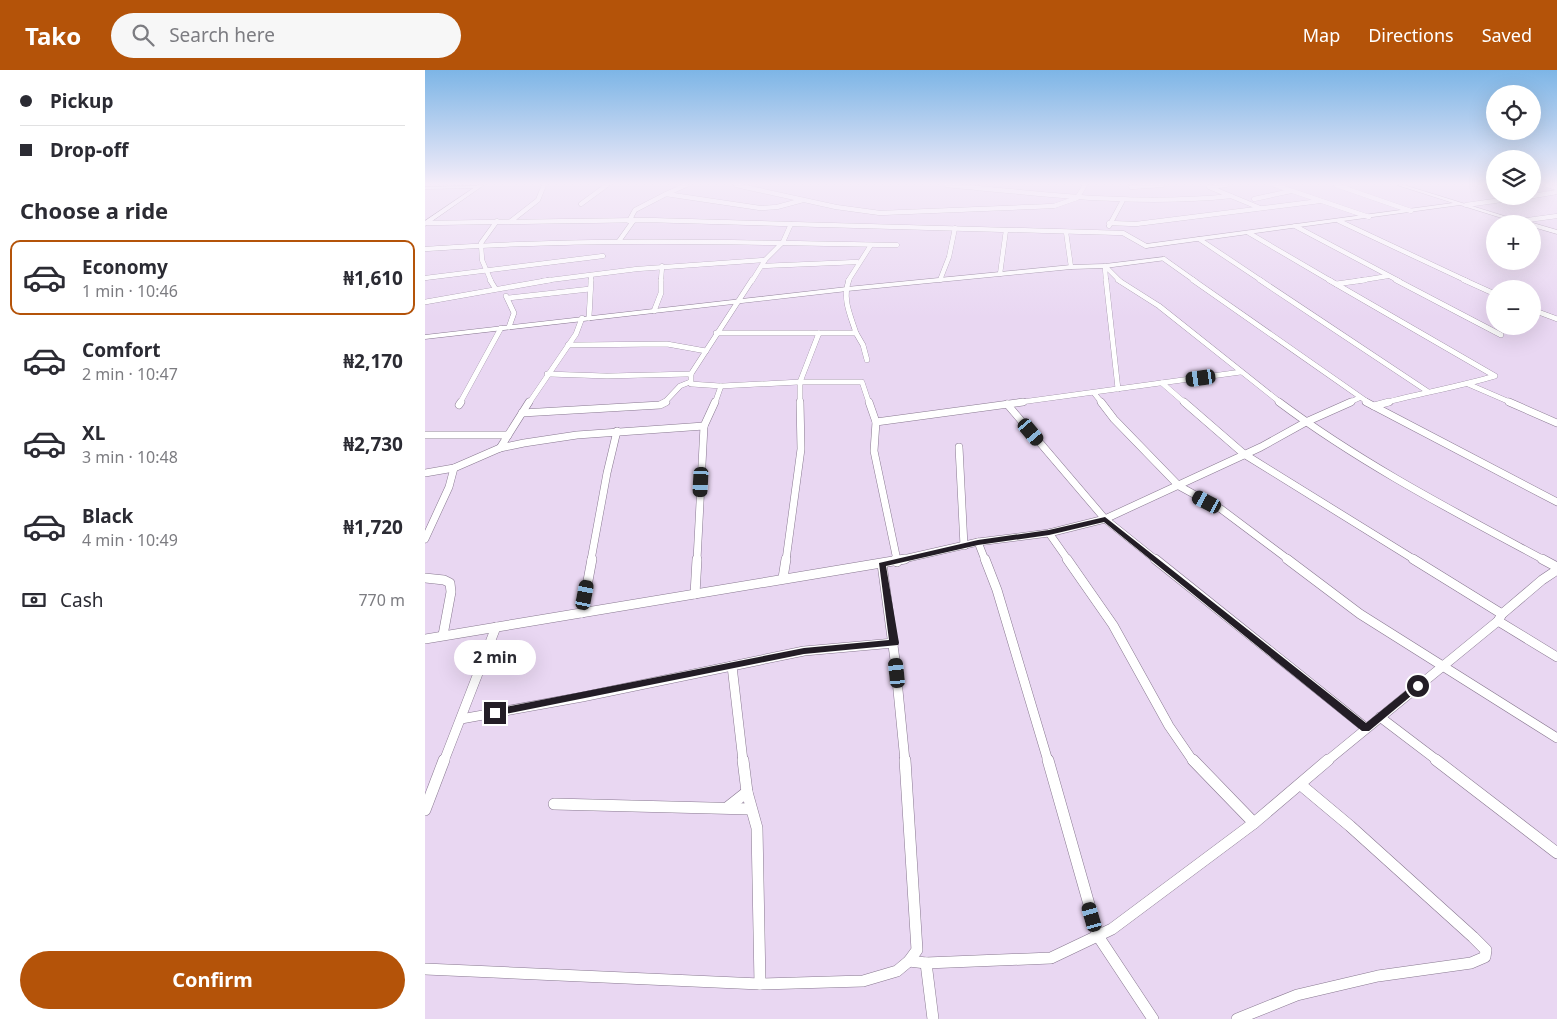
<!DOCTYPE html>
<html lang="en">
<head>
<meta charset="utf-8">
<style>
  body { margin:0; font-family:"Noto Sans",sans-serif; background:#f7f7f7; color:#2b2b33; height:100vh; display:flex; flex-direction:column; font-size:19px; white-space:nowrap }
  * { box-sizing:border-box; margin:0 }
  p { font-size:16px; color:#7c7c81 }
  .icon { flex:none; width:28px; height:28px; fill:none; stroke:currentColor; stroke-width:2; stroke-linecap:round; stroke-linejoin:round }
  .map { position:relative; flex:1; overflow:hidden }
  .details { display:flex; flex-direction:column; background:#fff; width:425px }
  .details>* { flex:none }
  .top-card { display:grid; align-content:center; height:110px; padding:0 20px; background:#fff }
  .controls { position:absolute; left:1061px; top:15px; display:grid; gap:10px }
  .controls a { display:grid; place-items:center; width:55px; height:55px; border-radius:50%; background:#fff; box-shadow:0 5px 20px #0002; font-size:25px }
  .end { position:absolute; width:22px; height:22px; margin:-11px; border:6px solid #231d26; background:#fff; box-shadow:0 0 0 2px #fff }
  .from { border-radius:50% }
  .bubble { position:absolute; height:35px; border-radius:18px; background:#fff; box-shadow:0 5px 20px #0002; font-size:16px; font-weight:700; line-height:35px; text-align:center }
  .car { position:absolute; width:15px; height:30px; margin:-15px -8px; border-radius:6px; box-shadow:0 0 4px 1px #0007; background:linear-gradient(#222 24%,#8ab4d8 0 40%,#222 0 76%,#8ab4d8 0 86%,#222 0) }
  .top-card b { display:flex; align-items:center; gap:18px; height:48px; font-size:19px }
  .top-card b+b { border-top:1px solid #e1e1e2 }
  .top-card i { width:12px; height:12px; background:#2b2b33 }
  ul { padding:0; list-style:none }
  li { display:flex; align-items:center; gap:15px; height:75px; margin:0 10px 8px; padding:0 10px; border:2px solid transparent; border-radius:10px }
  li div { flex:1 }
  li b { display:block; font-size:19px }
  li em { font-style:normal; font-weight:700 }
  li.selected { border-color:#b45309 }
  li>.icon { width:45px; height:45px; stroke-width:1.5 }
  h2 { padding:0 20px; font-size:22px; line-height:60px }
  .pay { display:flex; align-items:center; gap:12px; height:55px; padding:0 20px; font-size:19px }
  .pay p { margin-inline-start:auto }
  .action { display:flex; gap:10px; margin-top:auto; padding:10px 20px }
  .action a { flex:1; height:58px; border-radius:30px; background:#b45309; color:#fff; font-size:20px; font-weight:700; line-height:58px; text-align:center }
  header { display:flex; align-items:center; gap:30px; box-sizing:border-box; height:70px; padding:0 25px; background:#b45309; color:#fff }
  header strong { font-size:24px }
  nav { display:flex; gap:28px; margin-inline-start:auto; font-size:18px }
  .search { width:350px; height:45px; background:#f7f7f7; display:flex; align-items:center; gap:12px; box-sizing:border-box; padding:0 18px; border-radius:28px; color:#7c7c81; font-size:19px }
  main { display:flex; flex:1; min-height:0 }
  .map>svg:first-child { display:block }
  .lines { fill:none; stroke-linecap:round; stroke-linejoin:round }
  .minor-far4-casing { stroke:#887890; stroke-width:5 }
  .minor-far3-casing { stroke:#887890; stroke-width:5.5 }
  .minor-far2-casing { stroke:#887890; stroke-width:8 }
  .minor-far1-casing { stroke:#887890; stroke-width:10 }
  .minor-casing { stroke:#887890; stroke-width:12 }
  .tertiary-casing { stroke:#887890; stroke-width:1 }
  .secondary-casing { stroke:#887890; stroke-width:1 }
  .minor-far4 { stroke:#fff; stroke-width:4.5 }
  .minor-far3 { stroke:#fff; stroke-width:5 }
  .minor-far2 { stroke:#fff; stroke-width:7 }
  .minor-far1 { stroke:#fff; stroke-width:9 }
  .minor { stroke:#fff; stroke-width:11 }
  .tertiary { fill:#fff; fill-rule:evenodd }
  .secondary { fill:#fff; fill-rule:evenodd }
  .route { fill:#231d26 }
</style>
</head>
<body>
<header>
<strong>Tako</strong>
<div class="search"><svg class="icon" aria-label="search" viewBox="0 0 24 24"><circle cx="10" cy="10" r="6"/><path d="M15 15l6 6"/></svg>Search here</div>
<nav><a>Map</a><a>Directions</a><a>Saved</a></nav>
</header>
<main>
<section class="details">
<div class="top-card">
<b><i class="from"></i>Pickup</b>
<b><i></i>Drop-off</b>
</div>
<h2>Choose a ride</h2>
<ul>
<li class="selected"><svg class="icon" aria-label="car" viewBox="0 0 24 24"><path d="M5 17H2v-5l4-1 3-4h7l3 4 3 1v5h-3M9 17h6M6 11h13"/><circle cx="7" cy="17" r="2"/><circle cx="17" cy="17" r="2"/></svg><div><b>Economy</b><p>1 min · 10:46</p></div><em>₦1,610</em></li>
<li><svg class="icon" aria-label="car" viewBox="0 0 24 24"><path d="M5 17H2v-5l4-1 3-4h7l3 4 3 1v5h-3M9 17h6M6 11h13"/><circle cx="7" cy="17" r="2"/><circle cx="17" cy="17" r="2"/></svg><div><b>Comfort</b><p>2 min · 10:47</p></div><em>₦2,170</em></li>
<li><svg class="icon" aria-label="car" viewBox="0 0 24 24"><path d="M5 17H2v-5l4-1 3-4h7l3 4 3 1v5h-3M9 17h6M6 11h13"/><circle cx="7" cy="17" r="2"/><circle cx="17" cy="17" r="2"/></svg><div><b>XL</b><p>3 min · 10:48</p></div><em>₦2,730</em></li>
<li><svg class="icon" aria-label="car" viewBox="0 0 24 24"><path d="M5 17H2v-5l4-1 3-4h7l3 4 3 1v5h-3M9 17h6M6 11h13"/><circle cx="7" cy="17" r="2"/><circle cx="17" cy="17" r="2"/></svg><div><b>Black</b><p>4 min · 10:49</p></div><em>₦1,720</em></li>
</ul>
<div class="pay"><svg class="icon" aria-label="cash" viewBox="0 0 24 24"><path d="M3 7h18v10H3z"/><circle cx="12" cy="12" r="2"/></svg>Cash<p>770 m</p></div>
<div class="action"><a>Confirm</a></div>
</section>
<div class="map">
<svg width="1132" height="949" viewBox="0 0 1132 949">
  <rect width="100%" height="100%" fill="#e9d7f2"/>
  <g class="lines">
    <g class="minor-far4-casing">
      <g id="minor-far4">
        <polyline points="261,115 241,124 335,138 352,137 378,130"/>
        <polyline points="311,115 411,137 455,143 629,136 652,128 660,115"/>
        <path d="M522 115C617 124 711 136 806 126L784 117 801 115"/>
        <polyline points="850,115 944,147"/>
        <polyline points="911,115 986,141"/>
        <polyline points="1122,115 1132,118"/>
        <polyline points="706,117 737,115"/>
        <polyline points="806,126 835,138"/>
        <polyline points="1108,126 1132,122"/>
        <polyline points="829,129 866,121"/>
        <polyline points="156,134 182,115"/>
        <polyline points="1041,135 1105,126"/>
        <polyline points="86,151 113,130 119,115"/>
        <polyline points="204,151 210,140 241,124"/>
        <polyline points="914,151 1042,211"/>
        <polyline points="1095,151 1132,146"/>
        <polyline points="1,153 222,150 698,163 721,176"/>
        <polyline points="684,153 711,154 895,131"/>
        <polyline points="684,156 697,132"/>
        <polyline points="870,156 974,211"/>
        <polyline points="641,162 646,197"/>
        <polyline points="824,163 906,211"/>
        <polyline points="774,169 837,211"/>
        <polyline points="194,171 209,150"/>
        <path d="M0 179C157 168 314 172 472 175"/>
        <polyline points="739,189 770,211"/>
        <polyline points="337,196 432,192"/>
        <polyline points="680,196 695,211"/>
        <polyline points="680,198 681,211"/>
        <polyline points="575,204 581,160"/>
        <polyline points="0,208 178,186"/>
        <polyline points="515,210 524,187 530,158"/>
        <polyline points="66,211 57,190 56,173 72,151"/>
        <polyline points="117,211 212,199 340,190"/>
        <polyline points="166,211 166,205"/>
        <polyline points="236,211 237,196"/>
        <polyline points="327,211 340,190 358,172 366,154"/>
        <polyline points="423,211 446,175"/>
        <polyline points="932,211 963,206"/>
      </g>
    </g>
    <g class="minor-far3-casing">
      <g id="minor-far3">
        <polyline points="65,210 70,218"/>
        <polyline points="327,210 266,304 266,314 296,316 375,312 437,312 444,333"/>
        <path d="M424 210C417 229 425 244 431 263"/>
        <polyline points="681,210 693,319"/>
        <polyline points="693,210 734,236 856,333"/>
        <polyline points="768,210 944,333"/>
        <polyline points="835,210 1002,321"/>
        <path d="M904 210 1070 306C1033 317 996 323 959 333"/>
        <polyline points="971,210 1076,265"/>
        <polyline points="1039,210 1070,224"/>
        <polyline points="911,214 940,210"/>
        <polyline points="81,226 89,243 84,257"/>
        <polyline points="83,228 165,219"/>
        <polyline points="0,232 125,210"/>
        <polyline points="1108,240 1132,249"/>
        <polyline points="229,241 236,223 236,210"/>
        <polyline points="164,248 166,210"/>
        <polyline points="291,263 431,263 438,275 442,290"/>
        <polyline points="143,275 242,274 281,281"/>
        <polyline points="122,304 182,306 266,304"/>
        <polyline points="737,313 760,333"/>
        <polyline points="1043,314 1087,333"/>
        <polyline points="669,323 677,333"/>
        <polyline points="35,333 76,258"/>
        <polyline points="104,333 151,264 157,248"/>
        <polyline points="239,333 255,316 265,312"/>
        <polyline points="290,333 296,316"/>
        <polyline points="375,333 375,312 394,263"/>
        <polyline points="589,333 816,302"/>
        <polyline points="923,333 934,328"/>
      </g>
    </g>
    <g class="minor-far2-casing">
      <g id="minor-far2">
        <polyline points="444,332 451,352 449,381 472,490"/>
        <polyline points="676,332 689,349 754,416 796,439 864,490"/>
        <polyline points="759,332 819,384 990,490"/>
        <path d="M854 332C937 394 1028 441 1119 490"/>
        <polyline points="941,332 1132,432"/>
        <polyline points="1084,332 1132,353"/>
        <polyline points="582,334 680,449 731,490"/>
        <polyline points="34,335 36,332"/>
        <polyline points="949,336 964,332"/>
        <polyline points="97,343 235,335 241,332"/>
        <polyline points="451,352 598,332"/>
        <polyline points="0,365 83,365"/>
        <polyline points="534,377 539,476"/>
        <polyline points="75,378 104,332"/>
        <polyline points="0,403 29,398 75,378 99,373 152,365 279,356"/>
        <polyline points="624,463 643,490"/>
        <polyline points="0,469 24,417 29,398"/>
        <polyline points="553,472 560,490"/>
        <polyline points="166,490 182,403 192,361"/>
        <polyline points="272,490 279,356 290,332"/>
        <polyline points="361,490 376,379 375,332"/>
        <polyline points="474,490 553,472 624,463 680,449 836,377 881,352 926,332"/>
      </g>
    </g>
    <g class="minor-far1-casing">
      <g id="minor-far1">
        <polyline points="471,489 472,492"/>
        <polyline points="560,489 572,520 623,691"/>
        <polyline points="642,489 688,555 744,656 768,691"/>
        <polyline points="730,489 941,658"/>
        <polyline points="862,489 935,544 1132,668"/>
        <polyline points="988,489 1077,544"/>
        <polyline points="1117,489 1132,497"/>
        <polyline points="457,494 470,590 480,691"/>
        <polyline points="0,508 19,510 25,513 26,522 18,565"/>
        <polyline points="358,508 361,489"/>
        <polyline points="270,524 272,489"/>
        <polyline points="157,543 167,489"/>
        <polyline points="1073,551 1132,587"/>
        <polyline points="0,569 480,489"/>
        <polyline points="307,596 318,691"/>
        <polyline points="955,647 1013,691"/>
        <polyline points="36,649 157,627 379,581 469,573"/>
        <polyline points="19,691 71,557"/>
        <polyline points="902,691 1073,551 1077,544 1117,510 1132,500"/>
      </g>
    </g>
    <g class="minor-casing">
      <g id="minor">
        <polyline points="318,690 322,722 332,758 335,914"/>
        <polyline points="623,690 673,866 728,949"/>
        <polyline points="768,690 829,753"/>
        <polyline points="1011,690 1132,783"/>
        <polyline points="129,734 325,739"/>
        <polyline points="303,737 322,722"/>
        <polyline points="0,740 19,690"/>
        <polyline points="484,891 501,893 626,888 687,859 829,753 903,690"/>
        <polyline points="501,893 508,949"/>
        <polyline points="0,899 335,914 438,911 472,901 484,891 492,880 480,690"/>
        <polyline points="812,949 872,925 953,906 1046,893 1060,887 1061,880 1048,867 925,756 876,715"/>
      </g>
    </g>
    <g class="tertiary-casing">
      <g id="tertiary">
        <polygon points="972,115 979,115 1105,154 1096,154 1035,135 721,178 718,176 721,174 1028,133"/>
        <polygon points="55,116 53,118 0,119 0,117"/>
        <polygon points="1108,153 1132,160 1132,164 1108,157 1106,154"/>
        <polygon points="739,187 741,188 741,190 680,198 646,199 422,221 0,269 0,265 422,217 646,195 680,194"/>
      </g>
    </g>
    <g class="secondary-casing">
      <polygon id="secondary" points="53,115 59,115 0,156 0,151"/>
    </g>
    <use href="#minor-far4" class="minor-far4"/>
    <use href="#minor-far3" class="minor-far3"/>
    <use href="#minor-far2" class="minor-far2"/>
    <use href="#minor-far1" class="minor-far1"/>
    <use href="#minor" class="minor"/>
    <use href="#tertiary" class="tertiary"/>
    <use href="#secondary" class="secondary"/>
  </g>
  <linearGradient id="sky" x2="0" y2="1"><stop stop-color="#7db5e6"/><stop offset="0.46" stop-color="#f5edf9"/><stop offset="1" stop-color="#f5edf9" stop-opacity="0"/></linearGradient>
  <rect width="1132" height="248" fill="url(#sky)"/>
  <polygon class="route" points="680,447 941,653 989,614 993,613 998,616 944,661 937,661 679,452 624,465 553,475 461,496 474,573 473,575 379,584 70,646 65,643 70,639 379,578 464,570 454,493 553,470 624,460"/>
</svg>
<div class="controls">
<a><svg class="icon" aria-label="locate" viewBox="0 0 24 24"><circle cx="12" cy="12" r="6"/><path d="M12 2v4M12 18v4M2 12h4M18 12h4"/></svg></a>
<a><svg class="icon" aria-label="layers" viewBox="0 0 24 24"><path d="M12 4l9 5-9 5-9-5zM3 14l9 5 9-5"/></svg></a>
<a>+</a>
<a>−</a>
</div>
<i class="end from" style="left:993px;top:616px"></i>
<i class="end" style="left:70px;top:643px"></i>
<div class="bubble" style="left:29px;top:570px;width:82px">2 min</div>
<i class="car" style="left:776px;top:308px;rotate:262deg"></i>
<i class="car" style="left:606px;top:362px;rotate:140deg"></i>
<i class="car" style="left:276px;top:412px;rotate:183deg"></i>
<i class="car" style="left:782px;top:432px;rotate:298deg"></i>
<i class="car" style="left:160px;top:525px;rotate:11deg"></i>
<i class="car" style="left:472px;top:603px;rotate:354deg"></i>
<i class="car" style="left:667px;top:847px;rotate:344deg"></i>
</div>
</main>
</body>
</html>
